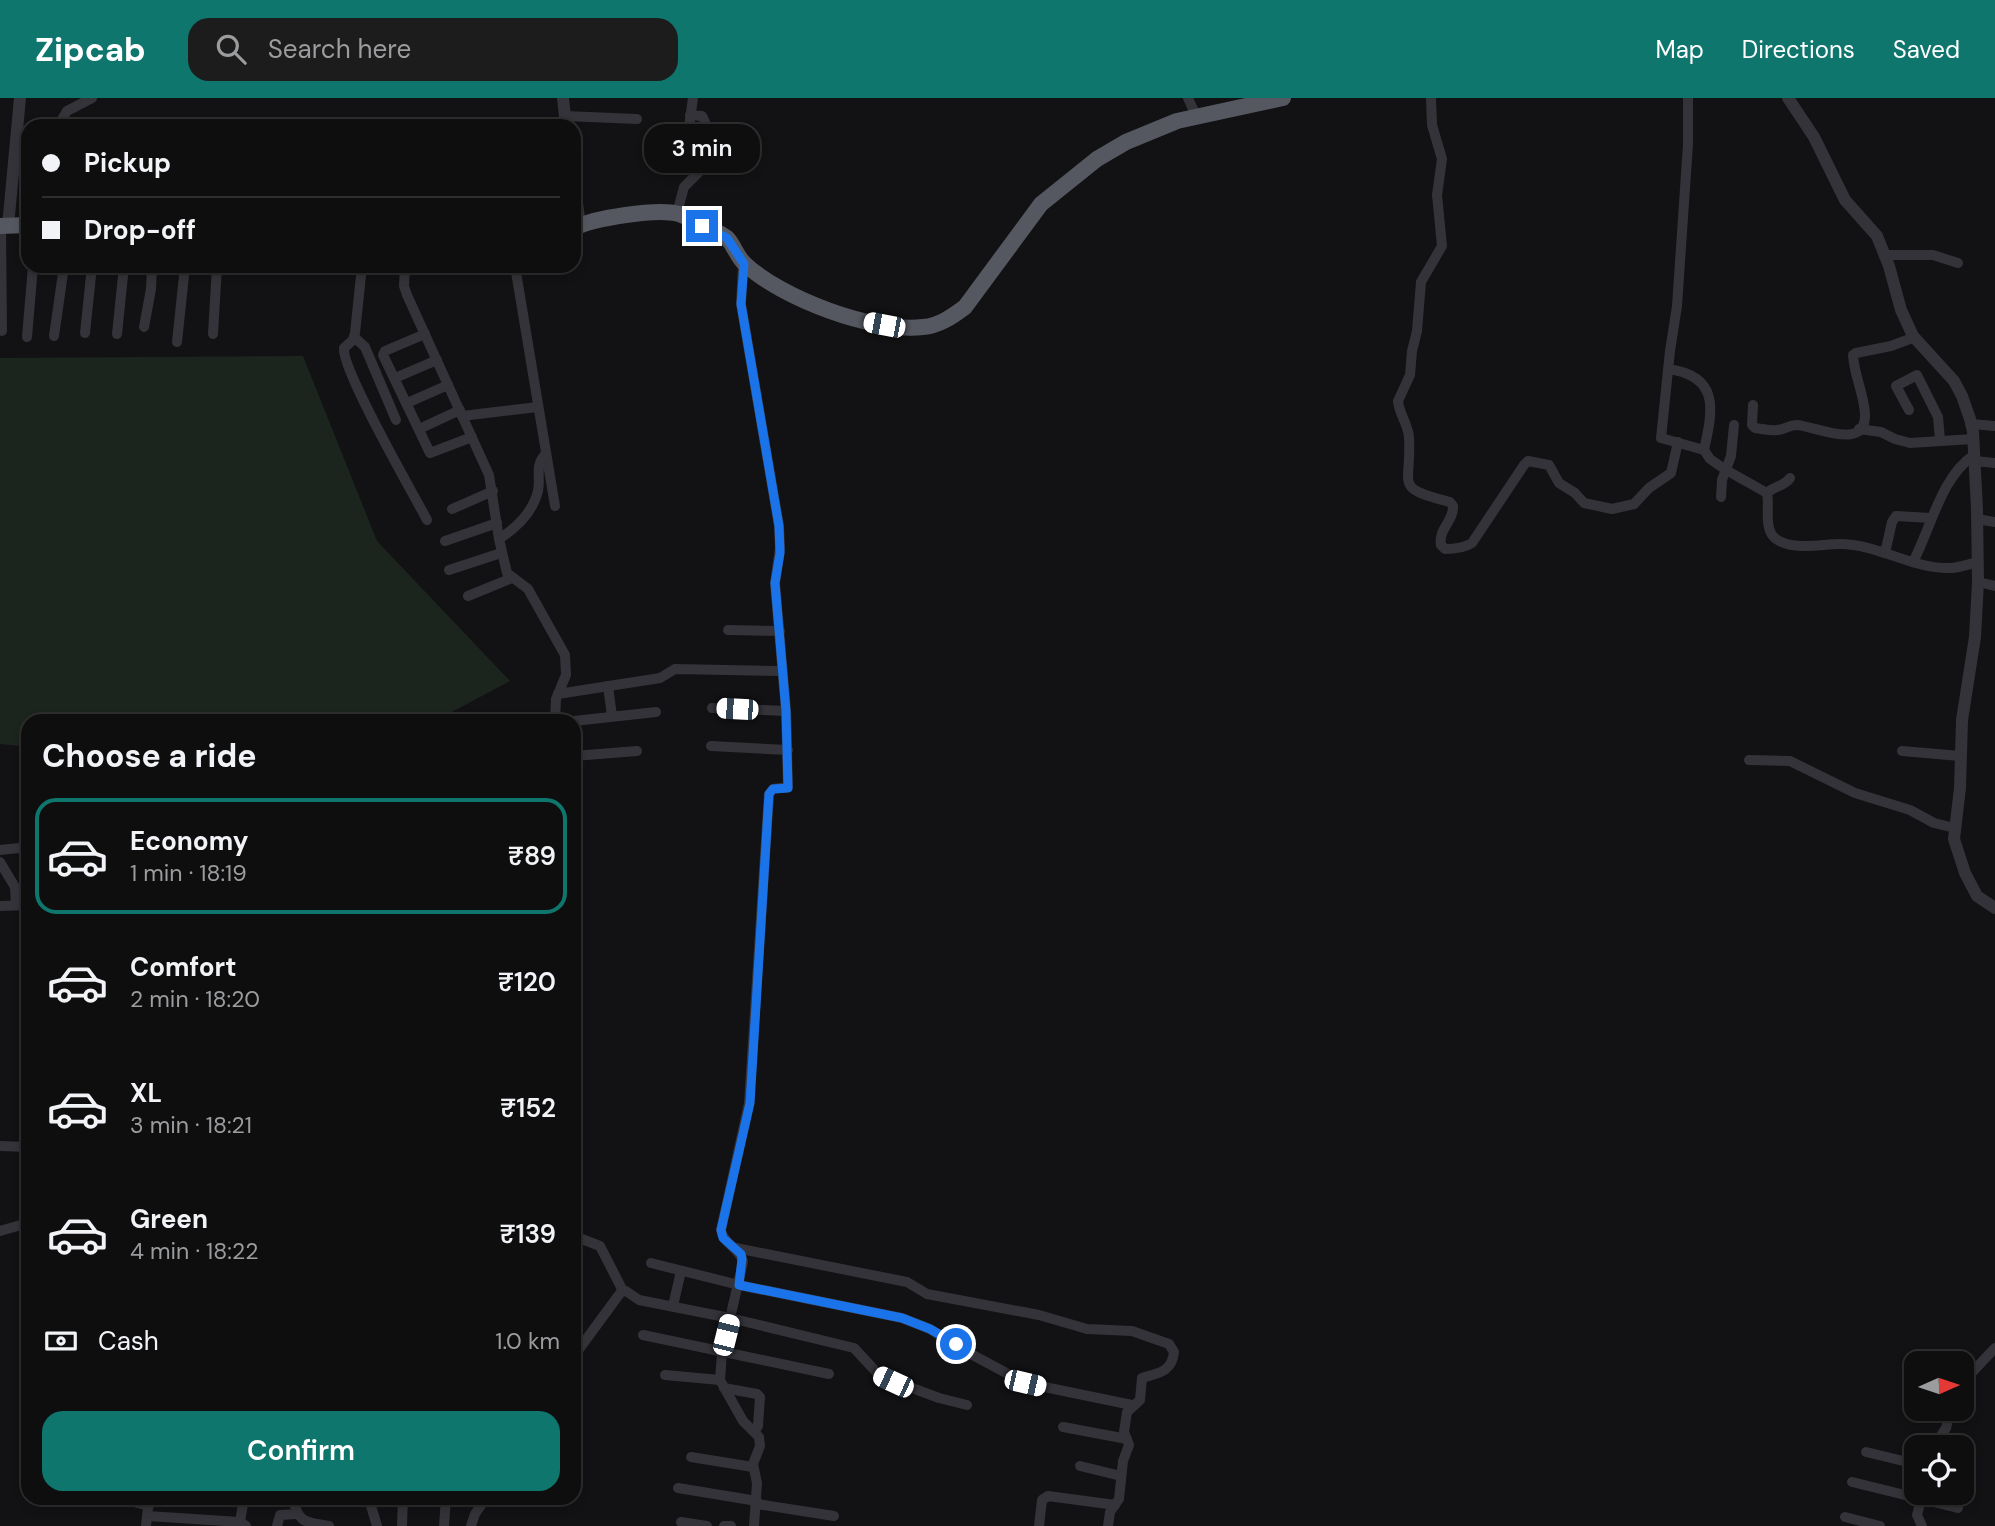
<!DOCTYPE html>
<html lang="en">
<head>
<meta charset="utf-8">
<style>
  body { margin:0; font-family:"DM Sans",sans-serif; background:#1c1c1d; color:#f1f3f6; height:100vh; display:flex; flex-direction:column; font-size:26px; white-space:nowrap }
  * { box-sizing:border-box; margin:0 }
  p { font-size:23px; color:#9b9c9e }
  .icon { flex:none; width:38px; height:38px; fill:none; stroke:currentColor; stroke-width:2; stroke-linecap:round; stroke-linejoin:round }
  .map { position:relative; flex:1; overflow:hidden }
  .panel { position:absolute; left:21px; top:616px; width:560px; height:791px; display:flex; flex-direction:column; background:#0e0e0f; border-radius:21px; box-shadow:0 4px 10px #0003,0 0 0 2px #2e2e2f }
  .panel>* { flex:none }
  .hud { position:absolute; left:21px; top:21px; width:560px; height:154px; border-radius:21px; box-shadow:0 4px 10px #0003,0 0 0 2px #2e2e2f; display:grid; align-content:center; height:154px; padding:0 21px; background:#0e0e0f }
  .needle { width:46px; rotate:87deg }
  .tools { position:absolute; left:1904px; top:1253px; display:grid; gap:14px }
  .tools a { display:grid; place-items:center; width:70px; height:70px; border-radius:14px; background:#0e0e0f; box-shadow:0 4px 10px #0003,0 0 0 2px #2e2e2f; font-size:35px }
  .end { position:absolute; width:32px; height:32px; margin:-16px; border:9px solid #1a73e8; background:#fff; box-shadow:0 0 0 4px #fff }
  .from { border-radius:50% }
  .bubble { position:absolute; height:49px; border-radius:21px; background:#0e0e0f; box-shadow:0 4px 10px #0003,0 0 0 2px #2e2e2f; font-size:23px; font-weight:600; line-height:49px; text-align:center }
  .car { position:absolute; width:21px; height:42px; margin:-21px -10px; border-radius:9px; box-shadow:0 0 5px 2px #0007; background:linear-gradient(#fff 24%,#345 0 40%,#fff 0 76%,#345 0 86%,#fff 0) }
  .hud b { display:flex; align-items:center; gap:24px; height:66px; font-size:26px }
  .hud b+b { border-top:2px solid #2e2e2f }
  .hud i { width:18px; height:18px; background:#f1f3f6 }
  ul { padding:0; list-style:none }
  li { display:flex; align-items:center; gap:21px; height:116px; margin:0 14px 10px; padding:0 7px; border:4px solid transparent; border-radius:21px }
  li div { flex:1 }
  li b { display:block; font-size:26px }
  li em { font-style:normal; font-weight:600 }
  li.current { border-color:#0f766e }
  li>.icon { width:63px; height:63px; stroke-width:1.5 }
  h2 { padding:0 21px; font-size:32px; line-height:84px }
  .pay { display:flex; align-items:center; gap:18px; height:77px; padding:0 21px; font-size:26px }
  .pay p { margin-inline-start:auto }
  .button { display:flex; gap:14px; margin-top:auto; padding:14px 21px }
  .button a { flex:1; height:80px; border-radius:21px; background:#0f766e; color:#fff; font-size:28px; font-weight:600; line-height:80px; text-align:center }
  header { display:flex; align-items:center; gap:42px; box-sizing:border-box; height:98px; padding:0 35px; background:#0f766e; color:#fff }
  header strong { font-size:33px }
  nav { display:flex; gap:38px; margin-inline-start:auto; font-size:24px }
  .search { width:490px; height:63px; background:#1c1c1d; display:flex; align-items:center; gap:18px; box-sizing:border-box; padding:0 24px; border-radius:21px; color:#9b9c9e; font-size:26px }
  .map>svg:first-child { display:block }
  .green { fill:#1c241e }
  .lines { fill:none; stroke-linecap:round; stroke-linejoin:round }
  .minor { stroke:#333339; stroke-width:10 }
  .tertiary { stroke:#333339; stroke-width:12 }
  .trunk { stroke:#565861; stroke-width:16 }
  .route { stroke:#1a73e8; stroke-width:9 }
</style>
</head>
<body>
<header>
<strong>Zipcab</strong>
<div class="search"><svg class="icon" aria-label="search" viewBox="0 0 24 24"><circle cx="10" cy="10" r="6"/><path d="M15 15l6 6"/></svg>Search here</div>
<nav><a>Map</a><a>Directions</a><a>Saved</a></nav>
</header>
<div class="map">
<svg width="1995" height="1428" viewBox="0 0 1995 1428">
  <rect width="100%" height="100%" fill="#121214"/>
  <polygon class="green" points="303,258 377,443 510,583 435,623 28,623 28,649 0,646 0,260"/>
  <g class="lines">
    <g class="minor">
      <polyline points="1188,0 1196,18"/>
      <path d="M1431 0 1432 27 1442 61 1437 97 1442 148 1421 184 1417 233 1412 253 1410 277 1398 303C1399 316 1408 326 1409 339 1412 389 1392 389 1450 404L1453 408C1454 423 1438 431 1441 447L1445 451C1455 451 1464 450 1472 445L1524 367 1528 363 1549 367 1559 385 1575 395 1584 405 1612 411 1634 406 1649 390 1671 375 1678 344"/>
      <path d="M1688 0V46L1677 208 1670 253 1661 340 1704 352 1710 361 1726 372 1767 395C1770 408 1763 432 1776 441 1793 453 1821 446 1840 446 1877 446 1909 469 1945 470 1956 471 1967 467 1977 464"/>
      <polyline points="565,18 637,21"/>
      <polyline points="58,28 67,13 92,0"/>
      <polyline points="686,51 693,0"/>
      <polyline points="13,74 28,64"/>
      <polyline points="677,115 684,89 698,75 701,67 705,24 702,18 690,17"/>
      <polyline points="1,128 2,233"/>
      <polyline points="1885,157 1933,157 1958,165"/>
      <path d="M743 165 741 206 779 428 780 450 775 485 786 613 788 689 773 691 769 696 749 1005 721 1132C723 1146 740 1150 743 1164L722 1255 720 1282 743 1323 759 1339 760 1348 753 1366 757 1385 754 1428"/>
      <path d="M362 168 355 235 353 242 344 250C341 271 413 395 427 422"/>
      <polyline points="405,168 404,188 407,197 489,377 499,441 507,475 528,491 565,557 566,577 556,601 555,623"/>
      <polyline points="515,168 555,408"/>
      <polyline points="144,229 151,191 152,168"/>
      <polyline points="85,235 92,168"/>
      <polyline points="117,236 124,168"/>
      <polyline points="213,236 217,168"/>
      <polyline points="425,236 385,253 383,257 430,355 472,339"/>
      <polyline points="54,238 64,168"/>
      <polyline points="27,239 33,168"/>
      <polyline points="354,239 365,249 396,322"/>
      <polyline points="177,244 185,168"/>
      <path d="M1668 271C1720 278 1713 312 1704 352"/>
      <polyline points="395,280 437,262"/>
      <polyline points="407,305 448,287"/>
      <path d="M1753 307 1752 327 1755 330C1762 331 1770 333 1777 332 1784 332 1789 327 1797 327 1815 328 1866 354 1865 316 1864 296 1854 277 1853 257L1856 255 1891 248 1915 239"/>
      <polyline points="1909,312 1896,288 1917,277 1938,319 1940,342"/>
      <polyline points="462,318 538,309"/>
      <polyline points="1971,326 1995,328"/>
      <polyline points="419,331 460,312"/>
      <polyline points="1859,331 1881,334 1895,341 1910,345 1973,341"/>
      <polyline points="1974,363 1995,365"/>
      <path d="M1767 395C1774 388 1785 388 1790 380"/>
      <polyline points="1721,399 1722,382 1731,358 1734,327"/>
      <polyline points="452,411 493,393"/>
      <polyline points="1977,421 1995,424"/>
      <path d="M499 441C516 430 533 414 538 393 541 379 534 367 546 356"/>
      <polyline points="445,443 497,425"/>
      <polyline points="1885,455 1892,424 1896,418 1931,420"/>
      <path d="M1913 464C1931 430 1941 379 1974 357"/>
      <polyline points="449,472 501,455"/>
      <polyline points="1978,484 1995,488"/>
      <polyline points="468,498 512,480"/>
      <polyline points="728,532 780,533"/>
      <polyline points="608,588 612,618"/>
      <polyline points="558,596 660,580 675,571 782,573"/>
      <polyline points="712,610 786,613"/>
      <polyline points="574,623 656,614"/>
      <polyline points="711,648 788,652"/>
      <polyline points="1902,653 1960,658"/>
      <polyline points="574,658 637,653"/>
      <polyline points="1749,662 1790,663 1855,695 1910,712 1934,725 1955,730"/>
      <polyline points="0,752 19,750 28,746"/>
      <polyline points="0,764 15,789 16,807"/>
      <polyline points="0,808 28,807"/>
      <polyline points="0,1048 28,1049"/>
      <polyline points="0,1133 28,1125"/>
      <polyline points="574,1138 600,1148 623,1193"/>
      <path d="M736 1150 907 1184 927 1196 1039 1217 1087 1231 1132 1233 1169 1246 1174 1254C1172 1274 1158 1275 1142 1280L1140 1302 1127 1314 1124 1334 1129 1347 1123 1363 1119 1401 1110 1414 1108 1428"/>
      <polyline points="651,1165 739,1187 902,1220 930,1231 969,1255 1025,1285 1132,1307"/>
      <polyline points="673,1208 681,1173"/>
      <polyline points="643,1237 829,1276"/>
      <polyline points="574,1258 621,1194 626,1193 639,1202 730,1220 854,1250 880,1278 939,1300 967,1307"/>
      <polyline points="665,1277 720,1282"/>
      <polyline points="1962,1285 1995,1250"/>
      <polyline points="724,1290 757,1296 760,1299 758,1328 755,1333"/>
      <polyline points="1063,1329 1127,1341"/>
      <polyline points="1934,1349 1946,1330 1951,1311"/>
      <polyline points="1866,1354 1916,1366"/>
      <polyline points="691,1359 753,1369"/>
      <polyline points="1080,1368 1121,1378"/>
      <polyline points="1852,1384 1958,1410"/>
      <polyline points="678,1390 757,1403"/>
      <polyline points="118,1400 149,1408"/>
      <path d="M293 1400C298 1426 306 1424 329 1428"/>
      <polyline points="757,1406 834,1418"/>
      <polyline points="371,1408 377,1428"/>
      <polyline points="148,1418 240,1424 246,1428"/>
      <polyline points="1845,1419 1880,1428"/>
      <polyline points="240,1424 244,1400"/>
      <polyline points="681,1424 707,1428"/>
      <polyline points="146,1428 149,1400"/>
      <polyline points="277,1428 280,1417 296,1416"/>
      <polyline points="402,1428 403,1400"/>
      <polyline points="444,1428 446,1400"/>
      <polyline points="471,1428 475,1416 486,1400"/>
      <polyline points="724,1428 731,1428"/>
      <polyline points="1039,1428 1042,1402 1048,1398 1115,1407"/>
      <polyline points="1922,1428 1917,1417 1923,1395"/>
    </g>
    <g class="tertiary">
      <polyline points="563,0 566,28"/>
      <polyline points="1788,0 1814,39 1845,102 1877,138 1889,168 1901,212 1913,238 1954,283 1962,298 1970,321 1973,334 1977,411 1978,484 1975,539 1962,622 1960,690 1954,741 1965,775 1977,798 1995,810"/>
      <polyline points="574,83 580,127"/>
      <polyline points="8,128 20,0"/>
    </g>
    <g class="trunk">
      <polyline points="0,128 28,127"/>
      <path d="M574 130C594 120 657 110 679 116 687 119 721 135 727 140 734 147 737 159 745 166 781 200 873 235 923 229 939 228 953 218 965 209L1041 106 1097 61 1126 44 1177 23 1283 0"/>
      <polyline points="433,168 473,168"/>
    </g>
  </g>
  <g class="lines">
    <polyline class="route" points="702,128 727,140 744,166 741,206 779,428 780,455 775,485 786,613 788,690 773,691 769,696 750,1005 721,1132 723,1140 741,1156 742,1161 739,1187 902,1220 930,1231 956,1246"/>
  </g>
</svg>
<div class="tools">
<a><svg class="needle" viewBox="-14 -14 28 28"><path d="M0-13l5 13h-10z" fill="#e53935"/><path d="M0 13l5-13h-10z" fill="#9b9c9e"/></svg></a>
<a><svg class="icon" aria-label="locate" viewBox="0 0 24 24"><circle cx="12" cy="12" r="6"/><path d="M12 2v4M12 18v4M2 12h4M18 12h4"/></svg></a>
</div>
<i class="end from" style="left:956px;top:1246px"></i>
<i class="end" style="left:702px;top:128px"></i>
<div class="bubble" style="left:644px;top:26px;width:116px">3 min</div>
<i class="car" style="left:884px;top:227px;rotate:281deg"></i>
<i class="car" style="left:737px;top:611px;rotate:273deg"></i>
<i class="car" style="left:726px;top:1237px;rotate:14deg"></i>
<i class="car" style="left:893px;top:1284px;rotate:295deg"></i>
<i class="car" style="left:1025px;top:1285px;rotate:103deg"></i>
<div class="hud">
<b><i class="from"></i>Pickup</b>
<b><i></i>Drop-off</b>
</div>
<section class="panel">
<h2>Choose a ride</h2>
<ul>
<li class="current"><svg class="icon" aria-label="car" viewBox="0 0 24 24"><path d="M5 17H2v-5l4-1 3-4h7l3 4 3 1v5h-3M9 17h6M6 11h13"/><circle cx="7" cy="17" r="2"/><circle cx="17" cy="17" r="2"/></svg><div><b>Economy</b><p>1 min · 18:19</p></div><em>₹89</em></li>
<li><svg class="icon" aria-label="car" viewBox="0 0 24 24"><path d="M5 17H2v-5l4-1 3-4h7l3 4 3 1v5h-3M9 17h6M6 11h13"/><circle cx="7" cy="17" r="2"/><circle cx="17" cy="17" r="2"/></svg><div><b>Comfort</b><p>2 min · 18:20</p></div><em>₹120</em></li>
<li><svg class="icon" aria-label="car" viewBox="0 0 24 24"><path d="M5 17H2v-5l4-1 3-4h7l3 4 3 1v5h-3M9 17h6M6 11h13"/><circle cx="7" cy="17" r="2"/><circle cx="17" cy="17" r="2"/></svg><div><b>XL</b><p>3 min · 18:21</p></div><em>₹152</em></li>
<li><svg class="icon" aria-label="car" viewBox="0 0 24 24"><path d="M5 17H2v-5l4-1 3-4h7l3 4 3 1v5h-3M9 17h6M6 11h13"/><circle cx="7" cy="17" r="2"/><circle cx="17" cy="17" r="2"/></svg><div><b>Green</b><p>4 min · 18:22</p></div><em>₹139</em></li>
</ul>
<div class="pay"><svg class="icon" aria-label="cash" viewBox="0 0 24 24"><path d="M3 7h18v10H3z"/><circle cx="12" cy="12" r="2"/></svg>Cash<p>1.0 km</p></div>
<div class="button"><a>Confirm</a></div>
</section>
</div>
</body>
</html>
